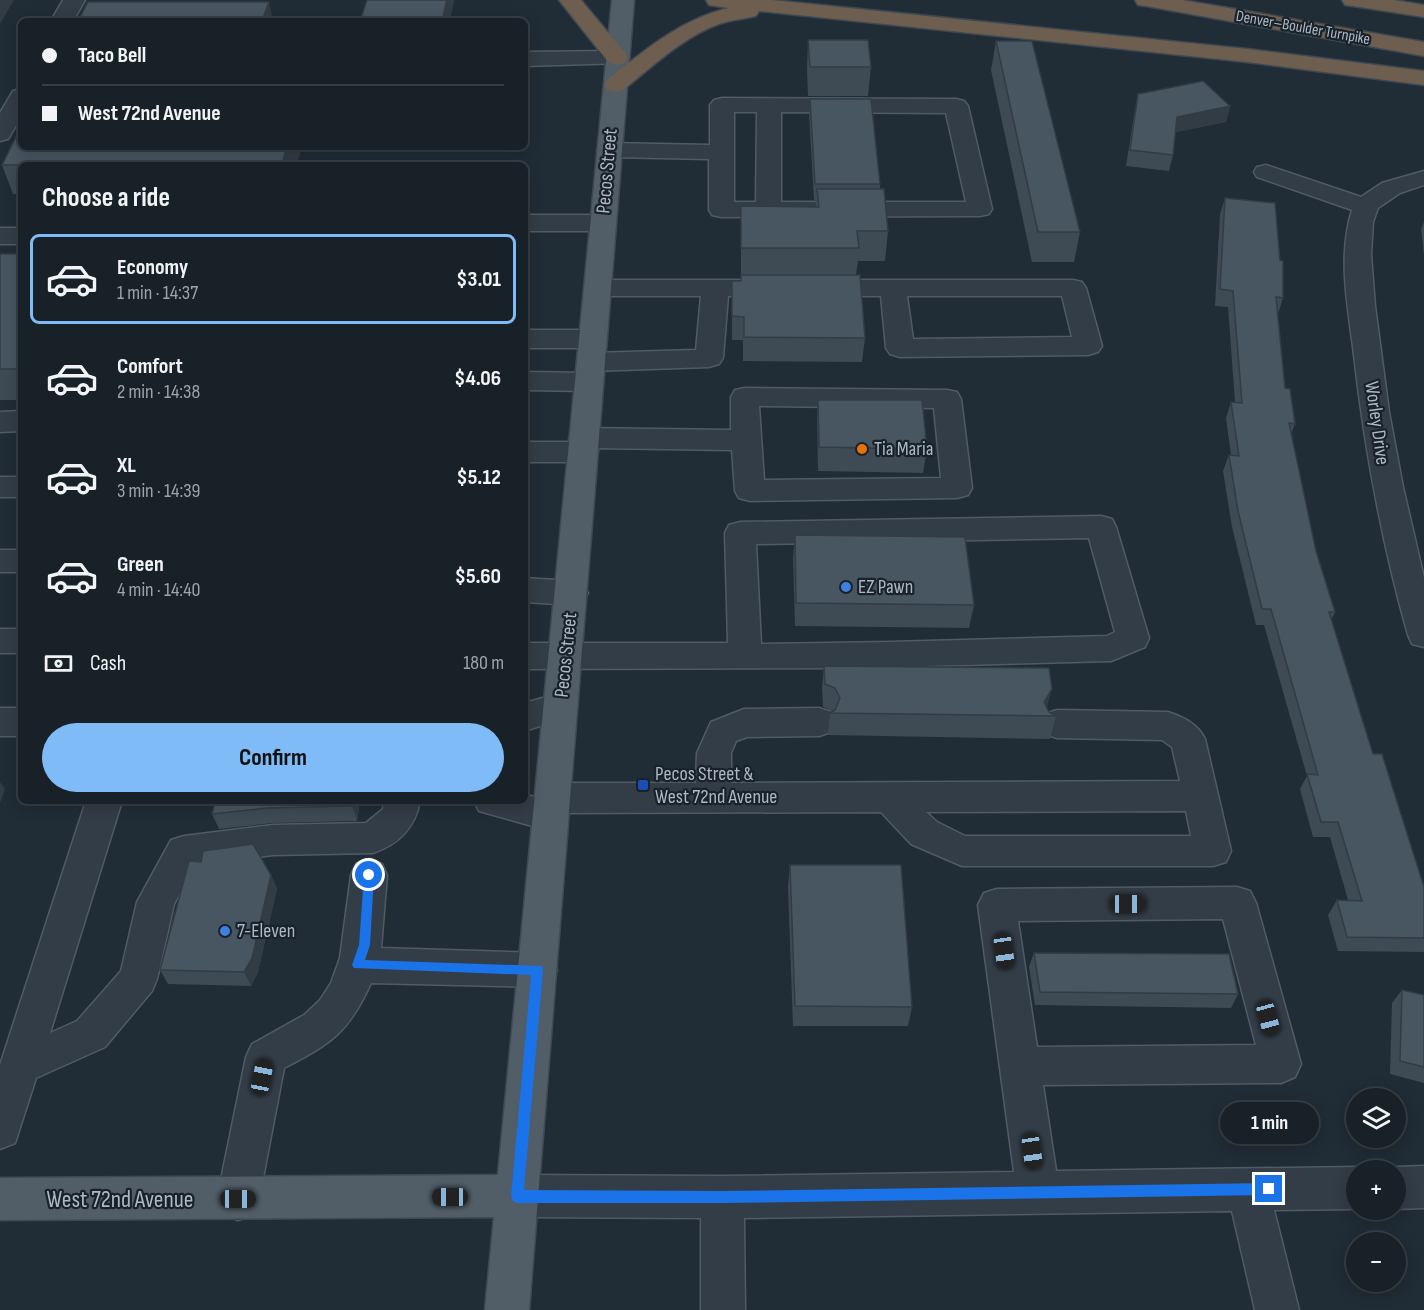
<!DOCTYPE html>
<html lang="en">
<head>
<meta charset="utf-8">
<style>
  body { margin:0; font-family:"Sofia Sans Condensed",sans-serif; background:#212930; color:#f1f3f6; height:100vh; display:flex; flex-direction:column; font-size:22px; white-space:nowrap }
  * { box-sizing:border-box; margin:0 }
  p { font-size:20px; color:#9fa3a8 }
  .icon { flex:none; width:33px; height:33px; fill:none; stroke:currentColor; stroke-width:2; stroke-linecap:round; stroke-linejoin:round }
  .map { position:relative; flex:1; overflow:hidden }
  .side { position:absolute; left:18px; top:162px; width:510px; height:642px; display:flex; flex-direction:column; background:#182128; border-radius:9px; box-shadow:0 3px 15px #0003,0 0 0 2px #363e45 }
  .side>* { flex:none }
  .top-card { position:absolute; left:18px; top:18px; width:510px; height:132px; border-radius:9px; box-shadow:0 3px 15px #0003,0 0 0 2px #363e45; display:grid; align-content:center; height:132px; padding:0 24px; background:#182128 }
  .buttons { position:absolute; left:1346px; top:1088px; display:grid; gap:12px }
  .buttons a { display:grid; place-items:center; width:60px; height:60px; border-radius:50%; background:#182128; box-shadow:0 3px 15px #0003,0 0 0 2px #363e45; font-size:30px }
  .end { position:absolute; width:27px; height:27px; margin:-14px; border:8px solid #1a73e8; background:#fff; box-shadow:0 0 0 3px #fff }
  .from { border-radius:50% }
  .bubble { position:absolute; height:42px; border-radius:21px; background:#182128; box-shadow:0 3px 15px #0003,0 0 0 2px #363e45; font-size:20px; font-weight:700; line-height:42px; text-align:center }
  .car { position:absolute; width:18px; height:36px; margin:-18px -9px; border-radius:8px; box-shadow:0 0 4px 2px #0007; background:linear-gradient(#222 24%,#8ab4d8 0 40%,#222 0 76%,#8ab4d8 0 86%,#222 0) }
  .top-card b { display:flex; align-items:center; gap:21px; height:57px; font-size:22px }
  .top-card b+b { border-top:2px solid #363e45 }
  .top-card i { width:15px; height:15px; background:#f1f3f6 }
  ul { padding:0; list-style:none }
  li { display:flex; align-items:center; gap:18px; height:90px; margin:0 12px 9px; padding:0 12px; border:3px solid transparent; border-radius:9px }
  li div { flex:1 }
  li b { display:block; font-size:22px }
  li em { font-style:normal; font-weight:700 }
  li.selected { border-color:#7fbbf6 }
  li>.icon { width:54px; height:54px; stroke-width:1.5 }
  h2 { padding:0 24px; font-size:27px; line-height:72px }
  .pay { display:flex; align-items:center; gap:15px; height:66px; padding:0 24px; font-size:22px }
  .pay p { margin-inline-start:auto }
  .cta { display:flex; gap:12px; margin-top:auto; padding:12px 24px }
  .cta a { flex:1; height:69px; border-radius:36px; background:#7fbbf6; color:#111; font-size:24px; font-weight:700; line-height:69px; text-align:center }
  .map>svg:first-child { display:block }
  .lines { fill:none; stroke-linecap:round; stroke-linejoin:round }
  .minor-casing { stroke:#505b65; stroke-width:3 }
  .major-casing { stroke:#3f4953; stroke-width:3 }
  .highway-casing { stroke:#3e4851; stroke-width:3 }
  .minor { fill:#333d47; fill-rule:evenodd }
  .major { fill:#515d67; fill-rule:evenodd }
  .highway { fill:#6d5e50; fill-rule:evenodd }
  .wall { fill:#3e4a54 }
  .shaded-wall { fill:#323c45 }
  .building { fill:#485662; stroke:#323c45; stroke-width:1.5 }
  .route { fill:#1a73e8 }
  .food-dot { fill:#e8710a; stroke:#19222b; stroke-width:2 }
  .shop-dot { fill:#3f7fe0; stroke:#19222b; stroke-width:2 }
  .transit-dot { fill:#1a4fb4; stroke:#19222b; stroke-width:2 }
  .labels { text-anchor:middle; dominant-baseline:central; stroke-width:4.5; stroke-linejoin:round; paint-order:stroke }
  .far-street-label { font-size:16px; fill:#adb8c4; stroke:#19222b }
  .street-label { font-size:20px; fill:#adb8c4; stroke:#19222b }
  .poi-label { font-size:20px; fill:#adb8c4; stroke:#19222b; text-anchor:start }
  .near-street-label { font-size:24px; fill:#adb8c4; stroke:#19222b }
</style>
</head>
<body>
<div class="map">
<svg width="1424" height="1310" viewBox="0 0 1424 1310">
  <rect width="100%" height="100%" fill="#202c36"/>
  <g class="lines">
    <g class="minor-casing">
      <g id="minor">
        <polygon points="63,0 85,0 73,21 51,21"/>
        <polygon points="617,51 625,53 628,58 625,63 525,66 525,52"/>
        <polygon points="21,89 21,117 8,139 0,141 0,113 13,91"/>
        <path d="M722 98 956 99 964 101 968 106 992 209 989 214 980 216 721 217 712 215 709 210V159L609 157 601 155 597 150 601 145 609 143 710 145V105L714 100ZM734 112H757L756 202H734ZM781 112 946 113 966 202H781Z"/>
        <path d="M1266 165 1361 197 1382 183 1424 171V185L1400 193 1378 208 1373 222 1371 254 1375 306 1389 412 1403 487 1424 578V647L1412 644 1408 635C1381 540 1364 445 1353 347 1347 302 1338 254 1352 210L1257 177 1254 172 1257 167Z"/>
        <polygon points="525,215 603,215 612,218 616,223 612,228 603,231 525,231"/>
        <rect x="0" y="228" width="21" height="16"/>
        <path d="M597 280H1073L1082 282 1086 288 1102 346 1098 352 1088 355 900 357 890 354 886 348 881 296H728L723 358 719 364 709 367 591 371 581 368 577 362 581 356 591 353 696 350 701 296H597L588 294 584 288 588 282ZM907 296H1062L1072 337 913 339Z"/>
        <polygon points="525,330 593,330 603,333 607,339 603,345 593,348 525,348"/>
        <polygon points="525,372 589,373 599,376 603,382 599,388 589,391 525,390"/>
        <path d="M745 388 947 390 957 392 961 399 972 488 968 495 957 498 750 501 739 498 735 491 732 450 595 448 598 452 593 459 583 462H525V442H572L569 438 574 431 584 428 731 430V397L735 390ZM759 406 934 408 941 478 764 480Z"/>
        <polygon points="21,411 21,431 0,432 0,412"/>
        <rect x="0" y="477" width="21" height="20"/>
        <path d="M1101 516 1112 519 1116 527 1149 638 1145 647 1111 661 853 668 525 669V643H728L725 533 729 525 740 522ZM1089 538 1115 632 1107 636 890 642 761 644 756 544Z"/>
        <rect x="0" y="550" width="21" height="22"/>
        <polygon points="525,578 572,581 583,585 588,593 583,601 572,605 525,602"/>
        <rect x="0" y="629" width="21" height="24"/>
        <polygon points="560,693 572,697 577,706 572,715 525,731 525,703"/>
        <rect x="0" y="708" width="21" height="28"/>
        <path d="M819 708 831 712 836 722 831 732 819 736 747 737 736 741 731 753V783L1180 781 1172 747 1162 740 1057 738 1045 734 1040 724 1045 714 1057 710 1168 712C1183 717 1198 724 1205 739L1231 851 1226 862 1213 866H962L911 844 881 812 566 813 568 816 563 827 550 831 479 811 474 801H525V795L535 797 539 788 552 783H696L697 753 711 722 744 709ZM1186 811 1191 836H965L937 822 926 812Z"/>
        <path d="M86 801H122L50 1033 77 1021 121 971 137 902 171 840 184 836 273 825 366 823 383 809 384 801H420C415 828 399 844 373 853L273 855 195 865 174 904 157 979 152 991 105 1047 36 1078 15 1143 0 1149V1065Z"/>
        <path d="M369 859 382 864 387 875 381 948 538 953 552 958 557 970 552 982 538 987 371 983C348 1033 332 1043 284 1068L259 1199 253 1214 238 1220 223 1214 217 1199 246 1057 252 1044 304 1015 320 1000 331 983 340 958 351 875 356 864Z"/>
        <path d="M1237 887 1250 891 1256 903 1301 1064 1295 1077 1281 1083 1043 1085 1056 1171 1356 1167 1363 1170H1356V1209L1274 1210 1299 1310H1255L1232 1211 744 1218 745 1310H701V1218L517 1217 502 1211 496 1196 502 1181 517 1175 722 1176 1014 1172 978 905 984 893 997 889ZM1223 919 1256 1045 1037 1047 1018 921Z"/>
        <polygon points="1424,1166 1424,1208 1395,1209 1395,1170 1388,1170 1395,1167"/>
      </g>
    </g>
    <g class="major-casing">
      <polygon id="major" points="612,0 634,0 529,1310 485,1310 494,1217 0,1220 0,1178 498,1175"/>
    </g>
    <g class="highway-casing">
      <g id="highway">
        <polygon points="559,0 581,0 625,53 628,58 625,63 617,65 609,63"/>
        <path d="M706 0H772L1247 49 1424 71V85L1247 62 759 11 756 16C743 19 731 20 719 24 683 37 653 66 623 90L615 92 607 90 604 85 607 80C645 50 681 19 729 8L709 5Z"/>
        <polygon points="1135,0 1182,0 1424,42 1424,56 1146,6 1138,5"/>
        <polygon points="1342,0 1394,0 1424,5 1424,17 1353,6 1345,5"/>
      </g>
    </g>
    <use href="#minor" class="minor"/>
    <use href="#major" class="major"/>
    <use href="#highway" class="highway"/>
  </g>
  <g class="wall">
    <polygon points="808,40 871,67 868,96 808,96 807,69"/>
    <polygon points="996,41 1080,232 1074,262 1032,262 991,70"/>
    <polygon points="1138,94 1230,106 1226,122 1175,132 1173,155 1169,171 1126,166 1135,109"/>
    <polygon points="810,99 880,184 880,189 888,231 885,261 858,261 856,275 865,338 862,362 743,361 743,340 732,340 732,281 741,281 741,206 816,207 816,200 814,200 809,114"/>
    <polygon points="21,147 302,147 296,165 21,165 21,194 13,194 2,165"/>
    <polygon points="1225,198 1283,298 1278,314 1285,388 1295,424 1291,434 1316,551 1335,612 1331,620 1373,754 1424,887 1424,952 1338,951 1328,915 1337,900 1348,900 1330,837 1313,837 1300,789 1307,776 1264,625 1256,625 1232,527 1223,471 1229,455 1231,455 1226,418 1231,402 1235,402 1228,307 1215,306 1220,214"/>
    <polygon points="1424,222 1424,255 1421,229"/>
    <rect x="0" y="254" width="21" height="146"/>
    <polygon points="818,400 927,449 923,473 818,471 817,423"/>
    <polygon points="795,535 974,605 969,628 795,626 793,558"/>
    <polygon points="824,666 1047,708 1049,712 1056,716 1050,739 828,735 830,713 833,711 823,707 822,688"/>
    <polygon points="215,801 360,801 357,821 273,823 219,829 212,814"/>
    <polygon points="790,865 912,1007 908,1026 793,1026 788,887"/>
    <polygon points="271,875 277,889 258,972 251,986 168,984 160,970"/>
    <polygon points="1034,953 1238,994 1231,1008 1035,1005 1029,967"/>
    <polygon points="1402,990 1424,995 1424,1083 1390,1074 1392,1003"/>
  </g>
  <g class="shaded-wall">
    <polygon points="0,0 14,0 0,24"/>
    <polygon points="447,0 454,0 454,2 450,21 442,21"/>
    <polygon points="269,2 273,21 262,21"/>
    <polygon points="1230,106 1226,122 1173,133 1177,117"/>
    <polygon points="287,147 302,147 296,165 282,165 282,163"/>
    <polygon points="1052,689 1046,711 1044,702"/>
    <polygon points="0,782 5,789 0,803"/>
    <polygon points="353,801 360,801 357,821 352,806"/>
    <polygon points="271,875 277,889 258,972 251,986 244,972"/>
  </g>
  <g class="building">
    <polygon points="367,0 447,0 442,21 360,21"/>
    <polygon points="88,2 269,2 262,21 78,21"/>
    <polygon points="808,40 868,40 871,67 810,67"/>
    <polygon points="996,41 1032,41 1080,232 1038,232"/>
    <polygon points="1203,81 1230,106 1177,117 1173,155 1130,150 1138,94"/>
    <polygon points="810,99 871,99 880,184 815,184"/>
    <polygon points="21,127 21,147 287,147 282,163 2,165"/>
    <polygon points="817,189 884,189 888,231 857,231 859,248 741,248 741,206 819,207"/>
    <polygon points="1225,198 1275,203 1280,260 1283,261 1283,298 1276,297 1285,388 1290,389 1295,424 1289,423 1316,551 1335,612 1329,612 1373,754 1382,754 1424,887 1424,938 1347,937 1337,900 1362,901 1338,822 1321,822 1307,774 1318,775 1271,609 1262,609 1238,511 1229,455 1239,456 1231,402 1242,403 1233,291 1220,289"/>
    <rect x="0" y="254" width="21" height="115"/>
    <polygon points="741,275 860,275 865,338 744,337 744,317 732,316 732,281 741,281"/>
    <polygon points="818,400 922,400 927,449 819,447"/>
    <polygon points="795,535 965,537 974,605 796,603"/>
    <polygon points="824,666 1049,668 1052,689 1044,702 1049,712 1056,716 830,713 835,710 840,698 835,688 825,684"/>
    <polygon points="215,801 353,801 352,806 267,808 212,814"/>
    <polygon points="253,844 271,875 252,958 244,972 160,970 189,861 201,862 203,851"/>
    <polygon points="790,865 901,865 912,1007 795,1006"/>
    <polygon points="1034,953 1229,954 1238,994 1040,992"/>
    <polygon points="1402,990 1424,995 1424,1067 1400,1061"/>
  </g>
  <polygon class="route" points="369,871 374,875 370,945 365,960 542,966 543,970 524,1190 722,1191 1269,1183 1274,1185 1276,1189 1274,1194 1269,1195 722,1203 517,1203 513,1201 511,1196 531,975 354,968 352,965 359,945 364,875"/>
  <circle class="food-dot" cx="862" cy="449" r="6"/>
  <g class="shop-dot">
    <circle cx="846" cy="587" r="6"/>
    <circle cx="225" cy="931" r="6"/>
  </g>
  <rect class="transit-dot" x="637" y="779" width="12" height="12" rx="3"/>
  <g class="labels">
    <g class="far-street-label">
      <text transform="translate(1303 28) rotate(10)">Denver–Boulder Turnpike</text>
    </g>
    <g class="street-label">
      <text transform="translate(607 171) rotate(-85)">Pecos Street</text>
      <text transform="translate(1377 423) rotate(82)">Worley Drive</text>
      <text transform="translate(566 655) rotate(-84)">Pecos Street</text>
    </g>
    <g class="poi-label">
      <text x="874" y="449">Tia Maria</text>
      <text x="858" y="587">EZ Pawn</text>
      <text x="655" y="774">Pecos Street &amp;<tspan x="655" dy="23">West 72nd Avenue</tspan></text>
      <text x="237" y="931">7-Eleven</text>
    </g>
    <g class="near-street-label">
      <text x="120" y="1199">West 72nd Avenue</text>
    </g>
  </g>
</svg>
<div class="buttons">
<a><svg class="icon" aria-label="layers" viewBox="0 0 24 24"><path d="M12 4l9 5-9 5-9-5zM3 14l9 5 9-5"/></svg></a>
<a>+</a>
<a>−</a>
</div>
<i class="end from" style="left:369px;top:875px"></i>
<i class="end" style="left:1269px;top:1189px"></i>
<div class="bubble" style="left:1220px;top:1102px;width:99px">1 min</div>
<i class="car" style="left:1128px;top:904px;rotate:90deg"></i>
<i class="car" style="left:1004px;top:951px;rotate:172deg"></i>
<i class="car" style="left:1268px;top:1018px;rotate:165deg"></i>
<i class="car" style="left:262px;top:1077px;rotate:11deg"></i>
<i class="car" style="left:1032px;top:1151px;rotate:172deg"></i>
<i class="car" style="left:450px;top:1197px;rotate:270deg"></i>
<i class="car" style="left:238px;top:1199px;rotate:90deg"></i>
<div class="top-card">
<b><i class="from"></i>Taco Bell</b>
<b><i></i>West 72nd Avenue</b>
</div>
<section class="side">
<h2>Choose a ride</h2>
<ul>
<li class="selected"><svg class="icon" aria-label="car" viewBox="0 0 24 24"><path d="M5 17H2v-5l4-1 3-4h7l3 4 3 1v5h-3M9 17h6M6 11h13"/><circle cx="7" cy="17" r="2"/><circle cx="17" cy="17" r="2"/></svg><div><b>Economy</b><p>1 min · 14:37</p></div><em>$3.01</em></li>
<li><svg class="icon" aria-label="car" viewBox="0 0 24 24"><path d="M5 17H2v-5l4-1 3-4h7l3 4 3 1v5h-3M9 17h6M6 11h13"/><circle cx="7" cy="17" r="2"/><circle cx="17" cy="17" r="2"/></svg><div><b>Comfort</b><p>2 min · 14:38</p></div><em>$4.06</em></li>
<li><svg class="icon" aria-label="car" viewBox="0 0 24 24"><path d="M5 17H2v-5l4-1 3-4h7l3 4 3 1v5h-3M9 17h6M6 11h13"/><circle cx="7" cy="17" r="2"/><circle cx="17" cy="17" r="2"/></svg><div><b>XL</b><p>3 min · 14:39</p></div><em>$5.12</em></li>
<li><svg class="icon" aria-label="car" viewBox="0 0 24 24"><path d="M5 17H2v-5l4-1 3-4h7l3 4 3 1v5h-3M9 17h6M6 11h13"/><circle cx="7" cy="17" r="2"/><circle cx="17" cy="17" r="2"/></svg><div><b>Green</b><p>4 min · 14:40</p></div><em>$5.60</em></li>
</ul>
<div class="pay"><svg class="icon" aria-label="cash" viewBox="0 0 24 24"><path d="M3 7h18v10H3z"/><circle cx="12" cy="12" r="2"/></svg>Cash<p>180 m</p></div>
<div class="cta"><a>Confirm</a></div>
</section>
</div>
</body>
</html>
